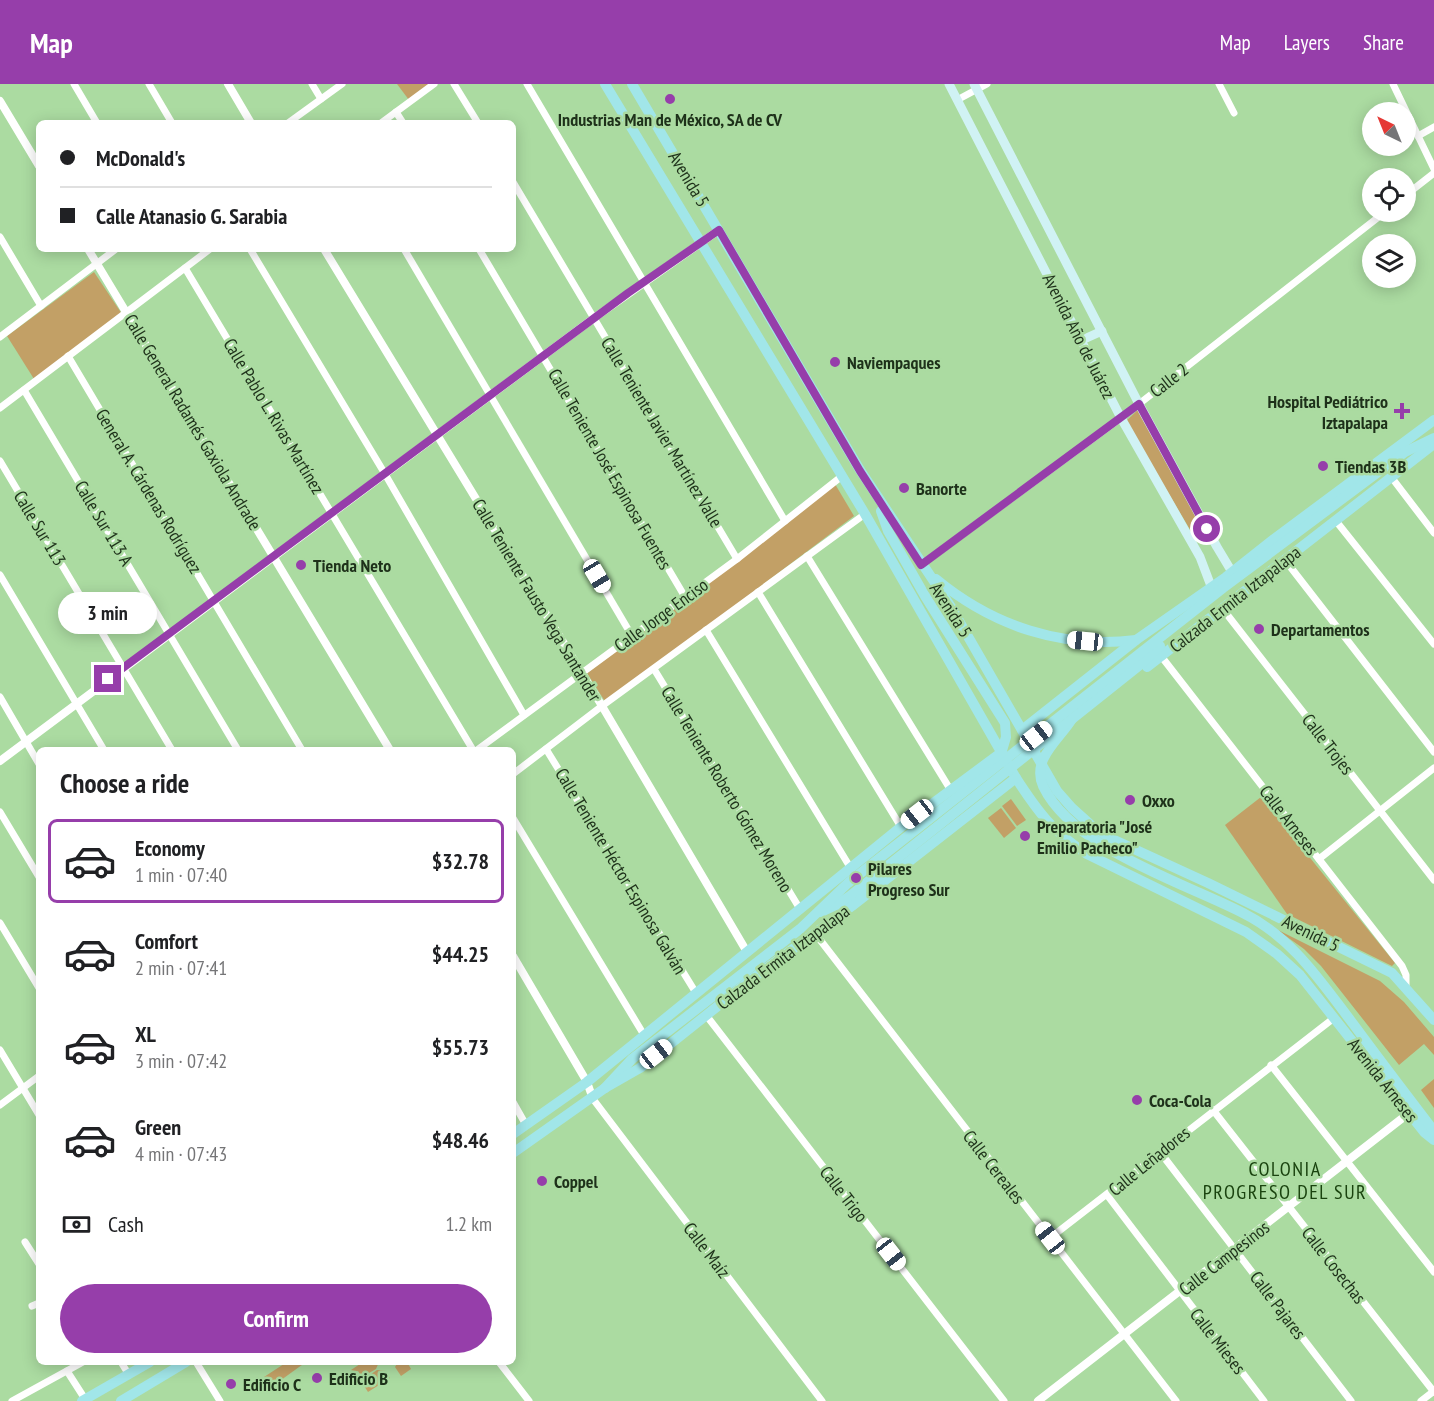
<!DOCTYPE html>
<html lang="en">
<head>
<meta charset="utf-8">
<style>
  body { margin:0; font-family:"PT Sans Narrow",sans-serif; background:#f2f2f2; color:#202124; height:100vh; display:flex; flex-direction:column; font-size:22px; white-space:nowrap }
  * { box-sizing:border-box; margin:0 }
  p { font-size:20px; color:#757577 }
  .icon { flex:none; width:33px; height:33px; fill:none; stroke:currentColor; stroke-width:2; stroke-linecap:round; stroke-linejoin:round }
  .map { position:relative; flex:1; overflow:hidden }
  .panel { position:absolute; left:36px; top:663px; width:480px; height:618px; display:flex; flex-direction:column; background:#fff; border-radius:9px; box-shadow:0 3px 15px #0003 }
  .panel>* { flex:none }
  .guide { position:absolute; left:36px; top:36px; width:480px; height:132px; border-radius:9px; box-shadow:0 3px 15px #0003; display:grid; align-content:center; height:132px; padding:0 24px; background:#fff }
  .needle { width:39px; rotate:317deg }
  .controls { position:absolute; left:1362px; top:18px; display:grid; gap:12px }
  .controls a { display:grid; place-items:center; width:54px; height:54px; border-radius:50%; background:#fff; box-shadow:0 3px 15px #0003; font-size:30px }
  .end { position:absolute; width:27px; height:27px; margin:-14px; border:8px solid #963eaa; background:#fff; box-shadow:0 0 0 3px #fff }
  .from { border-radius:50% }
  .bubble { position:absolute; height:42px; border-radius:21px; background:#fff; box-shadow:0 3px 15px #0003; font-size:20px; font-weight:700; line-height:42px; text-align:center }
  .car { position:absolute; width:18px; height:36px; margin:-18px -9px; border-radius:8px; box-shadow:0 0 4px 2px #0007; background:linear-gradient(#fff 24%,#345 0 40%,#fff 0 76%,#345 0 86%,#fff 0) }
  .guide b { display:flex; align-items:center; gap:21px; height:57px; font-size:22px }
  .guide b+b { border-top:2px solid #e0e0e0 }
  .guide i { width:15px; height:15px; background:#202124 }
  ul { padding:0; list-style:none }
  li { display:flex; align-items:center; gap:18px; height:84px; margin:0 12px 9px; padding:0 12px; border:3px solid transparent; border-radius:9px }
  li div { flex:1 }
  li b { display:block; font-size:22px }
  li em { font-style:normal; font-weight:700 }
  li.on { border-color:#963eaa }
  li>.icon { width:54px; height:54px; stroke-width:1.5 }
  h2 { padding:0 24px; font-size:27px; line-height:72px }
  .pay { display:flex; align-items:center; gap:15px; height:66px; padding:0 24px; font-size:22px }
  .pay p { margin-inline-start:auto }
  .cta { display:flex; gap:12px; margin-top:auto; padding:12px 24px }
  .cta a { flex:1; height:69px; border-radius:36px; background:#963eaa; color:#fff; font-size:24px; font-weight:700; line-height:69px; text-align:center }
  header { display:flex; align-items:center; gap:36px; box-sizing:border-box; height:84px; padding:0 30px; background:#963eaa; color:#fff }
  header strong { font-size:28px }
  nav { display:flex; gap:33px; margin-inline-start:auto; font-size:21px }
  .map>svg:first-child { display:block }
  .green { fill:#c2a066 }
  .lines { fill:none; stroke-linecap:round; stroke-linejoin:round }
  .minor { stroke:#fff; stroke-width:7 }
  .tertiary { stroke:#fff; stroke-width:8 }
  .secondary { stroke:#d0f2f4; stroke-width:9 }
  .primary { stroke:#a1e6e9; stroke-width:10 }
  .route { stroke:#963eaa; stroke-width:8 }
  .poi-dot { fill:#963eaa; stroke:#abdba1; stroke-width:2 }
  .labels { text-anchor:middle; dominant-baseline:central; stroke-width:5; stroke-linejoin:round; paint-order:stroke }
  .poi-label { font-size:18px; font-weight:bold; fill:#1e311a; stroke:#abdba1; text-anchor:start }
  .street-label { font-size:18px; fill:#1e311a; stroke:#abdba1 }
  .neighbourhood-label { font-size:20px; letter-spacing:1.5px; fill:#1a430f; stroke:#abdba1 }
</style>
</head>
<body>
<header>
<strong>Map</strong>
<nav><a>Map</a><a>Layers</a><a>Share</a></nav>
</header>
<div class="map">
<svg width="1434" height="1317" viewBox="0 0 1434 1317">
  <rect width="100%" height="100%" fill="#abdba1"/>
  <g class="green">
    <polygon points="397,0 430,0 409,16"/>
    <polygon points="94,188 122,230 34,295 7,252"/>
    <polygon points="1139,325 1208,451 1192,449 1126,337"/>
    <polygon points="835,400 854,432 606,619 587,589 735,479"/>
    <polygon points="1261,713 1395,879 1392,882 1287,830 1225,741"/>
    <polygon points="1011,715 1026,736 1017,742 1002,722"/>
    <polygon points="1001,724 1016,744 1004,754 988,734"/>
    <polygon points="1276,845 1380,897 1404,918 1434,953 1434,971 1424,960 1399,981 1321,882 1304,865"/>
    <polygon points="1434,995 1434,1024 1421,1006"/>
    <polygon points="287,1278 306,1278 270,1304 264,1293"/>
    <polygon points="363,1278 379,1278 376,1285 362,1293 358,1287 355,1288 351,1286"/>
    <polygon points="398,1278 407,1278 411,1285 401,1292 395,1283"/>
    <polygon points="377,1286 386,1287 390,1294 368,1308 361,1297"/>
  </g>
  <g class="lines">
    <g class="minor">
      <polyline points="74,0 97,39"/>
      <polyline points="149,0 172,39"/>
      <polyline points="312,0 321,15"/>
      <polyline points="454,0 478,39"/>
      <polyline points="527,0 785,437"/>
      <polyline points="1219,0 1234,29"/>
      <polyline points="1393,0 1434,85"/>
      <polyline points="957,16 987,0"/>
      <polyline points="396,28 403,39"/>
      <polyline points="288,39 342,0"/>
      <polyline points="381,39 434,0"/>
      <polyline points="1418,52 1434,43"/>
      <polyline points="513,98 737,475"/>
      <polyline points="1406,111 1434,89"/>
      <polyline points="0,153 41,222"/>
      <polyline points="250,165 385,390 524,631"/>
      <polyline points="404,165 632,552"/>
      <polyline points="479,165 685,513"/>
      <polyline points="185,184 473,666"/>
      <polyline points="0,253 116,165"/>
      <polyline points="68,272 302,666"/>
      <polyline points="24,306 238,666"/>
      <polyline points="0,324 210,165"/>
      <polyline points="0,377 172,666"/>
      <polyline points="1392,394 1434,449"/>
      <polyline points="1336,437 1434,560"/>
      <polyline points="807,472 950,705"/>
      <polyline points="1285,476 1434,668"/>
      <polyline points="921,481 1121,334 1385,128"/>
      <polyline points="0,491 104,666"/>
      <polyline points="758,508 901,743"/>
      <polyline points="1222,524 1434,796"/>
      <polyline points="706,546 850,783"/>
      <polyline points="1161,572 1402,882 1406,891 1406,904"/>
      <polyline points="654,585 800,825"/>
      <polyline points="0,613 39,680"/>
      <polyline points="546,665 696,909"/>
      <polyline points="477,666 737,475 842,392"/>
      <polyline points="513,690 602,622 865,430"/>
      <polyline points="0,728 39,793"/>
      <polyline points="513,734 644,951"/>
      <polyline points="1319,775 1434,684"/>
      <polyline points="0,839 39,904"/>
      <polyline points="814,848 1176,1317"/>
      <polyline points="706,931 1004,1317"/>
      <polyline points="0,966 39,1031"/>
      <polyline points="1271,981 1434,1188"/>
      <polyline points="593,1015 822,1317"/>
      <polyline points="513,1018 526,1041"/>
      <polyline points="0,1021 39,992"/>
      <polyline points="1213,1026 1434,1308"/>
      <polyline points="1160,1068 1351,1317"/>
      <polyline points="1107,1111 1264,1317"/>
      <polyline points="1050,1154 1334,934"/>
      <polyline points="25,1158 39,1180"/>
      <polyline points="32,1222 39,1219"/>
      <polyline points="121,1278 129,1291"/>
      <polyline points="196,1278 220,1317"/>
      <polyline points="499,1278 529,1317"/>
      <polyline points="67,1287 85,1315"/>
      <polyline points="12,1317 83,1278"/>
      <polyline points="1421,1317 1434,1307"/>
    </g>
    <g class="tertiary">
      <polyline points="228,0 251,39"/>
      <polyline points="0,17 39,82"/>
      <polyline points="88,165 390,666"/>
      <polyline points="324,165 602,622 747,868"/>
      <polyline points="0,677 594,234 719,146"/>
      <polyline points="513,872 587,998 593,1015"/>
      <polyline points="1038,1317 1409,1029"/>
    </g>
    <g class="secondary">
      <polyline points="949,0 1121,334 1200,473 1211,502"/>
      <polyline points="974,0 1139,320 1217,463 1232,488"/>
      <polyline points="1082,256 1102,247"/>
    </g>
    <g class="primary">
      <path d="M605 0 865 430 1016 694C1038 728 1053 748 1087 770L1246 848 1277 870 1300 891 1424 1048 1434 1056"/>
      <polyline points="632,0 860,386 951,523 1057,707 1072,724 1092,742 1110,754 1208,799 1392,889 1434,936"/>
      <polyline points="881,427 888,447 925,512 1005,639 1006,653 1001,670"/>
      <path d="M936 495C993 542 1062 565 1136 556"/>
      <polyline points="1147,583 1434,360"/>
      <path d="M1072 635C1060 655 1031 675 1043 702 1073 765 1185 799 1243 829 1293 854 1321 898 1354 941 1379 975 1405 1009 1431 1043L1434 1051"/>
      <polyline points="1022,646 1136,556 1226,493 1274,455 1434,336"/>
      <polyline points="821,828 838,820 850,812 1141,580 1160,562"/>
      <polyline points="605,1004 632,975 800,845 848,799 1223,504 1405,368 1434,354"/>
      <polyline points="513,1050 587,998 901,743 1002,668"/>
      <polyline points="513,1069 605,1004 640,984 753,894 852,822 1016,694"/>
      <polyline points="82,1317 150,1278"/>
      <polyline points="121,1317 186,1278"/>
    </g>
  </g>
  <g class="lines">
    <polyline class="route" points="108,595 628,209 719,146 860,387 921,481 1139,320 1207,445"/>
  </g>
  <g class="poi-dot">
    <circle cx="670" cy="15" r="6"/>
    <circle cx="835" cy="278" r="6"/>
    <path d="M1399 318h6v6h6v6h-6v6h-6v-6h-6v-6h6z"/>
    <circle cx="1323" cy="382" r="6"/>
    <circle cx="904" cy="404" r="6"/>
    <circle cx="301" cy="481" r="6"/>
    <circle cx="1259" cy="545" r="6"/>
    <circle cx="1130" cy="716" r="6"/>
    <circle cx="1025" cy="752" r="6"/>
    <circle cx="856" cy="794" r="6"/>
    <circle cx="1137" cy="1016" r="6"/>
    <circle cx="542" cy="1097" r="6"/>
    <circle cx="317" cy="1294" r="6"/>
    <circle cx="231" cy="1300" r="6"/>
  </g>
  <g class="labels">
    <g class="poi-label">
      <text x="670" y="35" text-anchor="middle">Industrias Man de México, SA de CV</text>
      <text x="847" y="278">Naviempaques</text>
      <text x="1388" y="317" text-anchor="end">Hospital Pediátrico<tspan x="1388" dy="21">Iztapalapa</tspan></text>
      <text x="1335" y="382">Tiendas 3B</text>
      <text x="916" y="404">Banorte</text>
      <text x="313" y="481">Tienda Neto</text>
      <text x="1271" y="545">Departamentos</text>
      <text x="1142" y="716">Oxxo</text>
      <text x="1037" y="742">Preparatoria "José<tspan x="1037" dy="21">Emilio Pacheco"</tspan></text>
      <text x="868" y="784">Pilares<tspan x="868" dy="21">Progreso Sur</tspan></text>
      <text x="1149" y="1016">Coca-Cola</text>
      <text x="554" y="1097">Coppel</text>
      <text x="329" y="1294">Edificio B</text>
      <text x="243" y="1300">Edificio C</text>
    </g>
    <g class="street-label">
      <text transform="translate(689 95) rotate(59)">Avenida 5</text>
      <text transform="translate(1079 252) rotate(63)">Avenida Año de Juárez</text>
      <text transform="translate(1169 296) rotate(-38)">Calle 2</text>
      <text transform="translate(274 332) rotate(59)">Calle Pablo L. Rivas Martínez</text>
      <text transform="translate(193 338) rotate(59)">Calle General Radamés Gaxiola Andrade</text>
      <text transform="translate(662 348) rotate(59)">Calle Teniente Javier Martínez Valle</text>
      <text transform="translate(610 385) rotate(60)">Calle Teniente José Espinosa Fuentes</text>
      <text transform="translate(149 407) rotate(59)">General A. Cárdenas Rodríguez</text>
      <text transform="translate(104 439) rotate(59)">Calle Sur 113 A</text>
      <text transform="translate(40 444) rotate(59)">Calle Sur 113</text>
      <text transform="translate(1235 515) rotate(-38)">Calzada Ermita Iztapalapa</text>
      <text transform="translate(537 516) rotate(59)">Calle Teniente Fausto Vega Santander</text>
      <text transform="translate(951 526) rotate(57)">Avenida 5</text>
      <text transform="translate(661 531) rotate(-36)">Calle Jorge Enciso</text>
      <text transform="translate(1328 660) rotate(52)">Calle Trojes</text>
      <text transform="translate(727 705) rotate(59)">Calle Teniente Roberto Gómez Moreno</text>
      <text transform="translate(1289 736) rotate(52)">Calle Arneses</text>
      <text transform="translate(621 787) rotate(59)">Calle Teniente Héctor Espinosa Galván</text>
      <text transform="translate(1311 849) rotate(26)">Avenida 5</text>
      <text transform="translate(783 873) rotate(-37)">Calzada Ermita Iztapalapa</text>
      <text transform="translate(1383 996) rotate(52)">Avenida Arneses</text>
      <text transform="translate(1149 1077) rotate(-39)">Calle Leñadores</text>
      <text transform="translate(994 1083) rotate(52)">Calle Cereales</text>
      <text transform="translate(844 1110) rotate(52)">Calle Trigo</text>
      <text transform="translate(707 1166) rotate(53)">Calle Maíz</text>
      <text transform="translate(1224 1174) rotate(-38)">Calle Campesinos</text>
      <text transform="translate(1334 1181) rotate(52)">Calle Cosechas</text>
      <text transform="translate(1278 1221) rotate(53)">Calle Pajares</text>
      <text transform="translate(1218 1257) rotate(52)">Calle Mieses</text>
    </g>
    <g class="neighbourhood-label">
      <text x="1285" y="1085">COLONIA<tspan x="1285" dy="23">PROGRESO DEL SUR</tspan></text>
    </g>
  </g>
</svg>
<div class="controls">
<a><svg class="needle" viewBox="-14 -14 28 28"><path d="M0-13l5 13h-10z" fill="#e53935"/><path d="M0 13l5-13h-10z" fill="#757577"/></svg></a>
<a><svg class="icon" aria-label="locate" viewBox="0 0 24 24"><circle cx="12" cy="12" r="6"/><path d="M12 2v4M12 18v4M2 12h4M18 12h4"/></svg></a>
<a><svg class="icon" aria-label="layers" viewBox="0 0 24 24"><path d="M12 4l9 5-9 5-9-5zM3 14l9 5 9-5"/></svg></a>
</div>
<i class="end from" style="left:1207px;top:445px"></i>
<i class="end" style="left:108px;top:595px"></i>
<div class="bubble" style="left:58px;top:508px;width:99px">3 min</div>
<i class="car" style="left:597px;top:492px;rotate:149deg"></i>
<i class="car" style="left:1085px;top:557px;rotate:276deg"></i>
<i class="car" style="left:1036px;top:652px;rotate:52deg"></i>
<i class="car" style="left:917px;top:730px;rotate:232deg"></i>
<i class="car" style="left:656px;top:970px;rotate:52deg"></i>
<i class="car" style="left:1050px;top:1154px;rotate:322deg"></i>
<i class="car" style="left:891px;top:1170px;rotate:142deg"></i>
<div class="guide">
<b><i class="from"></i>McDonald's</b>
<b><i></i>Calle Atanasio G. Sarabia</b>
</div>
<section class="panel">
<h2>Choose a ride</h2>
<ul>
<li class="on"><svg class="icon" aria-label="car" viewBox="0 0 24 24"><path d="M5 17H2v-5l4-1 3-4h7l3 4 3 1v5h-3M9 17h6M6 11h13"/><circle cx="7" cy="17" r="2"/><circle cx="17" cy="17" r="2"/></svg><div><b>Economy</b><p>1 min · 07:40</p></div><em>$32.78</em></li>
<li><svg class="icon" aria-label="car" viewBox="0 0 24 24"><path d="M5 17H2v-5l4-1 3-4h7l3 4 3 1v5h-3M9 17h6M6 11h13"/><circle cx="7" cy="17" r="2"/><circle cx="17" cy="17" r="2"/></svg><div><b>Comfort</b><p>2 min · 07:41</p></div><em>$44.25</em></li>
<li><svg class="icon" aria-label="car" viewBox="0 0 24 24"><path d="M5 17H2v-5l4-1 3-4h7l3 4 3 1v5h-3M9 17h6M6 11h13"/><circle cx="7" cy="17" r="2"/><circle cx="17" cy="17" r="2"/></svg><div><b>XL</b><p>3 min · 07:42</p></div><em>$55.73</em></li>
<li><svg class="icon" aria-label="car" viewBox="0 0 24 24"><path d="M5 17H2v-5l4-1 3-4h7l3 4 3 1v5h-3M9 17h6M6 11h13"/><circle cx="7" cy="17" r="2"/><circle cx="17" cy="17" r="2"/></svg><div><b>Green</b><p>4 min · 07:43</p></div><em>$48.46</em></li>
</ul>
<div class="pay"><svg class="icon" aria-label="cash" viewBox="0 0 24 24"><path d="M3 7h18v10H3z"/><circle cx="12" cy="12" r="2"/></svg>Cash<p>1.2 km</p></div>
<div class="cta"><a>Confirm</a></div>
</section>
</div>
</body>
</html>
